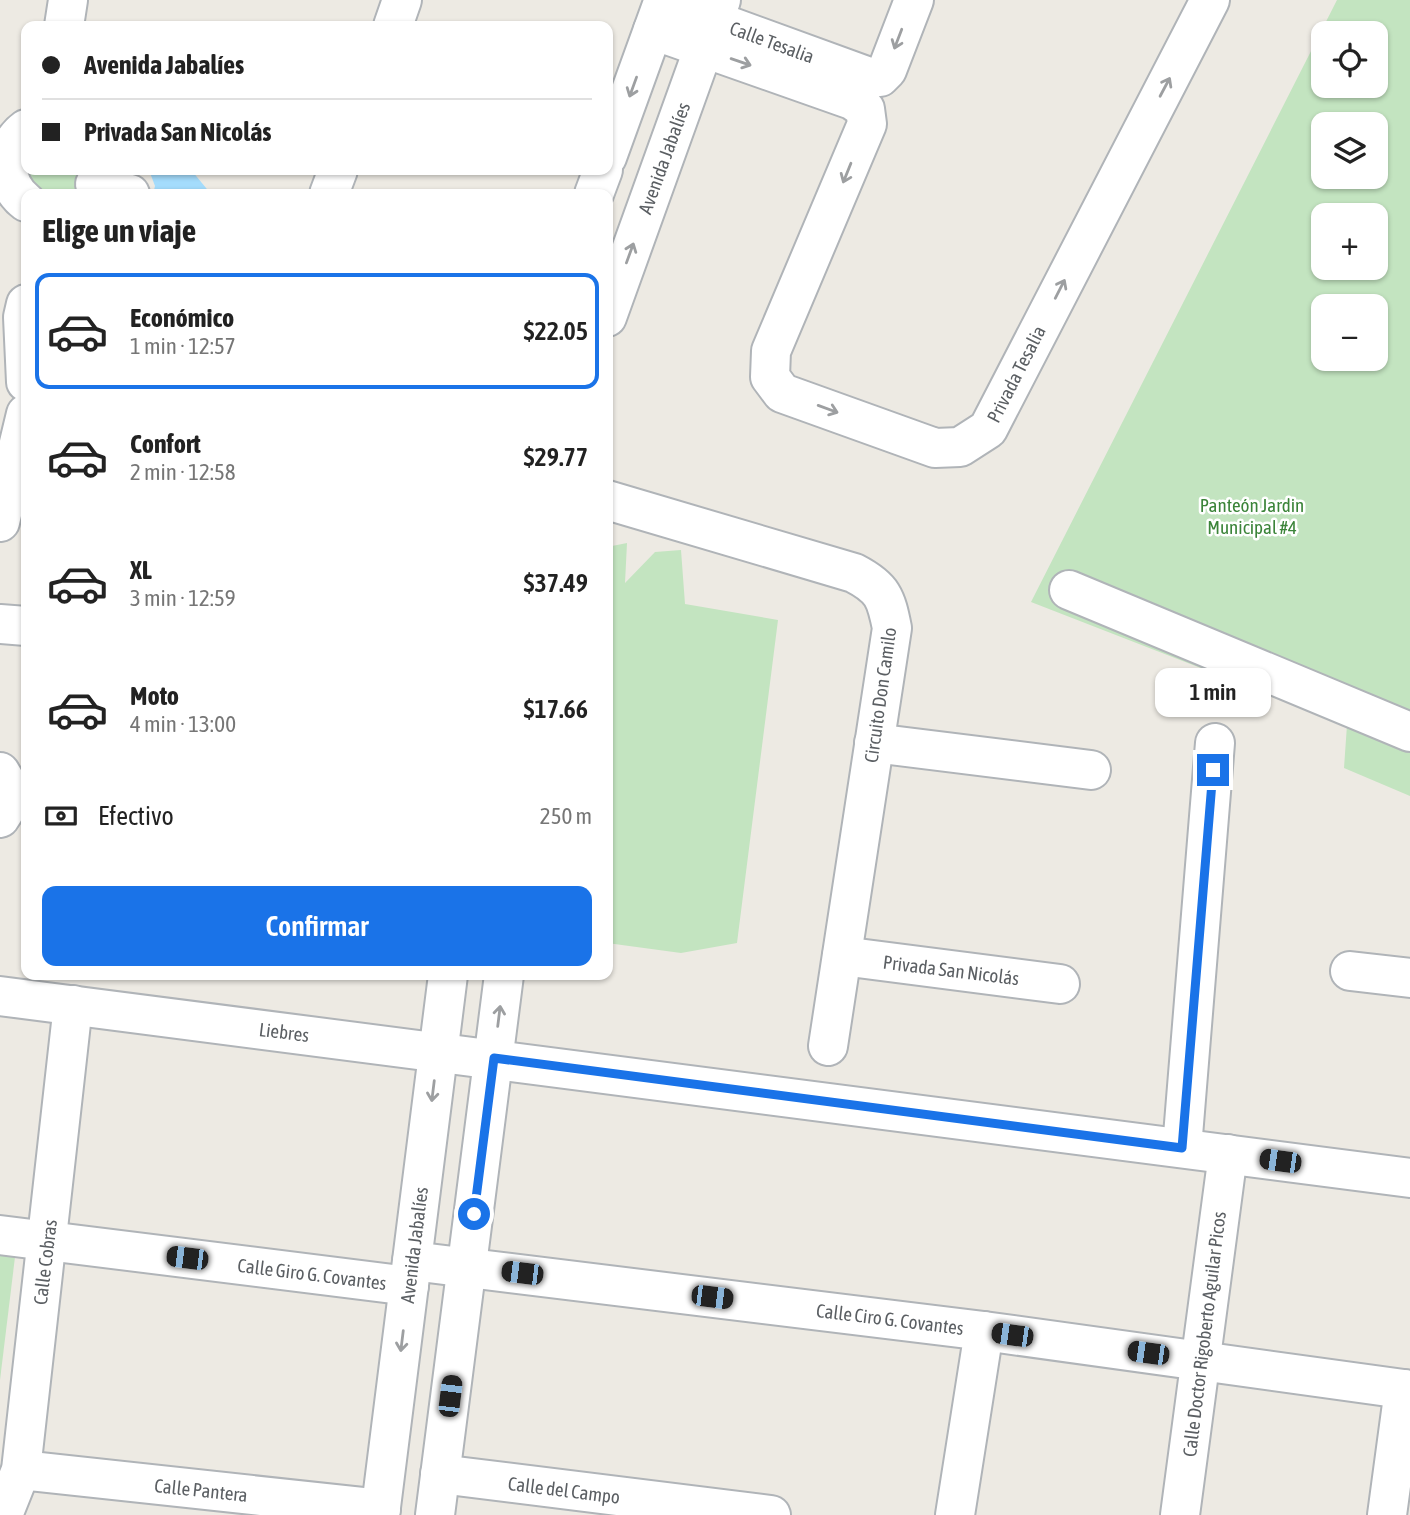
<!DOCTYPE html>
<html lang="es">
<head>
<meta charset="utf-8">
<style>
  body { margin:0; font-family:"Asap Condensed",sans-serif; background:#f2f2f2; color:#222; height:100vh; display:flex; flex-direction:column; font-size:26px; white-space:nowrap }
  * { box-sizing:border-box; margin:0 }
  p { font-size:23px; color:#767676 }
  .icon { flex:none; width:38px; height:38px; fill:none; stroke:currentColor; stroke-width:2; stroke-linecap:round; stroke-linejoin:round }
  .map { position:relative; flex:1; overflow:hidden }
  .sheet { position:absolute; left:21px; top:189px; width:592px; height:791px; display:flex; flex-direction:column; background:#fff; border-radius:14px; box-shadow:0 2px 5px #0004 }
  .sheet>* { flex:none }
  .banner { position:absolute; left:21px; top:21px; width:592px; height:154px; border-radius:14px; box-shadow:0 2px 5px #0004; display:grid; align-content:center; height:154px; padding:0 21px; background:#fff }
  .tools { position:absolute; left:1311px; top:21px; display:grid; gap:14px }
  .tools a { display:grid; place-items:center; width:77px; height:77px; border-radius:14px; background:#fff; box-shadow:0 2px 5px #0004; font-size:35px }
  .end { position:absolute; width:32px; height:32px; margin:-16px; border:9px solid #1a73e8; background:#fff; box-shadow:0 0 0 4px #fff }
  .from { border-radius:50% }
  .bubble { position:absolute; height:49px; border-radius:14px; background:#fff; box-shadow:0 2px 5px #0004; font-size:23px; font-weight:600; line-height:49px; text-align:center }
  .car { position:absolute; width:21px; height:42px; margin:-21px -10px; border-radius:9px; box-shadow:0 0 5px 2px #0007; background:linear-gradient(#222 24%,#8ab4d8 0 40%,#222 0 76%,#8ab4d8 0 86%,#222 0) }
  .banner b { display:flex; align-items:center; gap:24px; height:66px; font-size:26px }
  .banner b+b { border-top:2px solid #e0e0e0 }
  .banner i { width:18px; height:18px; background:#222 }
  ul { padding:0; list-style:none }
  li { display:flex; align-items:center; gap:21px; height:116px; margin:0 14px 10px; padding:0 7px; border:4px solid transparent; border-radius:14px }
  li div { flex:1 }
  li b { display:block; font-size:26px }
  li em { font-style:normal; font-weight:600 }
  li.active { border-color:#1a73e8 }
  li>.icon { width:63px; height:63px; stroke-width:1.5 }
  h2 { padding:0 21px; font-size:32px; line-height:84px }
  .pay { display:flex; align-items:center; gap:18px; height:77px; padding:0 21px; font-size:26px }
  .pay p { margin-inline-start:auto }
  .primary-button { display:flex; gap:14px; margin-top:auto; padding:14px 21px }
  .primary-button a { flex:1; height:80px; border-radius:14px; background:#1a73e8; color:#fff; font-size:28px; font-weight:600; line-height:80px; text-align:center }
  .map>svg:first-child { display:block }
  .green { fill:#c3e4c0; fill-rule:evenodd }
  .water { fill:#a4dcfc }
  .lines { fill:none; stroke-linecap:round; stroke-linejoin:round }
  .minor-casing { stroke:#b0b4b8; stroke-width:42 }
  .minor { stroke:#fff; stroke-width:38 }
  .oneway { stroke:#9d9fa1 }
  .route { stroke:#1a73e8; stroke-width:9 }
  .labels { text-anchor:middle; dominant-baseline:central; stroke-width:5; stroke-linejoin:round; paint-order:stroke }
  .street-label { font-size:19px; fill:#5b5f63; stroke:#fff }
  .park-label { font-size:19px; fill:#3b8439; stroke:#fff }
</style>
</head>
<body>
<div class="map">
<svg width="1410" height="1515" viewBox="0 0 1410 1515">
  <rect width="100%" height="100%" fill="#edeae3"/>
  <g class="green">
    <path d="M1337 0H1410V796L1344 768 1347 725 1031 602ZM1323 33H1376V86H1323ZM1323 124H1376V177H1323ZM1323 215H1376V268H1323ZM1323 306H1376V359H1323Z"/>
    <polygon points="26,170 78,170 78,183 72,194 30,194"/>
    <polygon points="627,543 625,583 655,552 681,550 685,604 778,620 737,943 681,953 607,943 607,547"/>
    <polygon points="0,1255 15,1257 0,1380"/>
  </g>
  <polygon class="water" points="149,170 169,173 192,171 211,194 153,194 155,186"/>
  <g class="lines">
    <g class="minor-casing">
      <g id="minor">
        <polyline points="663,2 872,78 880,77 887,70 914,0"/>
        <polyline points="64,26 68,0"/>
        <polyline points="393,26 402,0"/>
        <polyline points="653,30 852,100 865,109 867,124 771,351 770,377 782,393 935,448 960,447 988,429 1210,0"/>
        <path d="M26 129C1 147 2 184 26 202"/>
        <polyline points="607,157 662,5"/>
        <polyline points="95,184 130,194"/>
        <polyline points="329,194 338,170"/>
        <polyline points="594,194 603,170"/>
        <polyline points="26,304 23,317 26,382"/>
        <polyline points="607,317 721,0"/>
        <path d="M607 500 854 573C883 588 886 598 892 628L828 1046"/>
        <polyline points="0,522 26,414"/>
        <polyline points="1069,590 1410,732"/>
        <polyline points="0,624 26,626"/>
        <polyline points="874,743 1091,770"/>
        <path d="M0 772C11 788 12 802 0 818"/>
        <polyline points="842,956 1060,984"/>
        <polyline points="1350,971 1410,978"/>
        <polyline points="0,996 1410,1178"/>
        <polyline points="1182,1148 1215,743"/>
        <polyline points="0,1235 409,1286"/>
        <polyline points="412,1261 984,1331 1410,1390"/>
        <polyline points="21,1470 381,1509"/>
        <polyline points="440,1474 771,1515"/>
        <polyline points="3,1515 21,1470 73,1005"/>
        <polyline points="380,1515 448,975"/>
        <polyline points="435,1515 504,975"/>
        <polyline points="955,1515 984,1331"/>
        <polyline points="1180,1515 1228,1154"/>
        <polyline points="1387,1515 1404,1389"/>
      </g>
    </g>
    <use href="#minor" class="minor"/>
  </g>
  <defs><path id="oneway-shaft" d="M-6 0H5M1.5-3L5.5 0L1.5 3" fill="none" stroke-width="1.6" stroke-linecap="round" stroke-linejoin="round" transform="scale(1.75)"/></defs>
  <g class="oneway">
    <use href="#oneway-shaft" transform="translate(898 39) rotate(111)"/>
    <use href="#oneway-shaft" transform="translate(741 62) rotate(19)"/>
    <use href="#oneway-shaft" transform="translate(633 87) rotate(110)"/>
    <use href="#oneway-shaft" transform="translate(1165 87) rotate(-62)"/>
    <use href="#oneway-shaft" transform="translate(847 173) rotate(112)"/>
    <use href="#oneway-shaft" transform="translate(630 253) rotate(-70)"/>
    <use href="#oneway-shaft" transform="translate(1060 289) rotate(-63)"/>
    <use href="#oneway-shaft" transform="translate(828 409) rotate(20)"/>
    <use href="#oneway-shaft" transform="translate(499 1016) rotate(-83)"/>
    <use href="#oneway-shaft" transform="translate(433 1091) rotate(97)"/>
    <use href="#oneway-shaft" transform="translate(402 1341) rotate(97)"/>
  </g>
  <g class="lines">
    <polyline class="route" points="474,1214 494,1058 1182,1148 1213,770"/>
  </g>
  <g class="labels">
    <g class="street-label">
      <text transform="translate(772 42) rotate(20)">Calle Tesalia</text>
      <text transform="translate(664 158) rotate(-70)">Avenida Jabalíes</text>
      <text transform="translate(1016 374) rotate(-63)">Privada Tesalia</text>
      <text transform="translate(880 695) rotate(-82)">Circuito Don Camilo</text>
      <text transform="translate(951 970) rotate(7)">Privada San Nicolás</text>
      <text transform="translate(284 1032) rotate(7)">Liebres</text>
      <text transform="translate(414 1245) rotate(-83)">Avenida Jabalíes</text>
      <text transform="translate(45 1262) rotate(-83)">Calle Cobras</text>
      <text transform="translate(312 1274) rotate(7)">Calle Giro G. Covantes</text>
      <text transform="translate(890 1319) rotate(7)">Calle Ciro G. Covantes</text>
      <text transform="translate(1204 1334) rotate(-83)">Calle Doctor Rigoberto Aguilar Picos</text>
      <text transform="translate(201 1490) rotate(6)">Calle Pantera</text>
      <text transform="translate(564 1490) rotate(7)">Calle del Campo</text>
    </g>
    <g class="park-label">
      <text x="1252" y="505">Panteón Jardin<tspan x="1252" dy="22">Municipal #4</tspan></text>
    </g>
  </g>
</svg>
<div class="tools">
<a><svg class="icon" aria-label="locate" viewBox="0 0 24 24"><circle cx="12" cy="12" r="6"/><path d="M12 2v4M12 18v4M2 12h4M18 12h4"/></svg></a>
<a><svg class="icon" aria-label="layers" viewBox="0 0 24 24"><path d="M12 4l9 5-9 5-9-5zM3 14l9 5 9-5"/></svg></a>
<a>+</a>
<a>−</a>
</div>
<i class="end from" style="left:474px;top:1214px"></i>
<i class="end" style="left:1213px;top:770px"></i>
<div class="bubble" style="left:1155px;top:668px;width:116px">1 min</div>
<i class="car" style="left:1280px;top:1161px;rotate:278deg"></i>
<i class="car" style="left:187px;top:1258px;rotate:277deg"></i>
<i class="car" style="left:522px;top:1273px;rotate:277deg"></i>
<i class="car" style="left:712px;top:1297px;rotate:97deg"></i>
<i class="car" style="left:1012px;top:1335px;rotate:278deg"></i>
<i class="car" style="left:1148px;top:1353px;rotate:278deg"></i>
<i class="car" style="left:450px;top:1396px;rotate:7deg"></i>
<div class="banner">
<b><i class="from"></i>Avenida Jabalíes</b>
<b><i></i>Privada San Nicolás</b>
</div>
<section class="sheet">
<h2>Elige un viaje</h2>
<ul>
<li class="active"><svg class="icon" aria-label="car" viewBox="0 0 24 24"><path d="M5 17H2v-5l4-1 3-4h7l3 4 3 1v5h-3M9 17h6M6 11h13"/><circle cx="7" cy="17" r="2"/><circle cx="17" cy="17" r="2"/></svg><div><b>Económico</b><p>1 min · 12:57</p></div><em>$22.05</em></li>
<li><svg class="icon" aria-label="car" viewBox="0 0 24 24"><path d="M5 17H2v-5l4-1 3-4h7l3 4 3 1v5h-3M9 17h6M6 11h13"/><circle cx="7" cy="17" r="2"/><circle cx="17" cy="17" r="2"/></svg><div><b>Confort</b><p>2 min · 12:58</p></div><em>$29.77</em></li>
<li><svg class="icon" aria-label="car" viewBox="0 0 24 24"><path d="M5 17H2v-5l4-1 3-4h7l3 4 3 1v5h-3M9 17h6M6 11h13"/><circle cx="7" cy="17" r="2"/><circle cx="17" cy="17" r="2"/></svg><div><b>XL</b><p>3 min · 12:59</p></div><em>$37.49</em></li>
<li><svg class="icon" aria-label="car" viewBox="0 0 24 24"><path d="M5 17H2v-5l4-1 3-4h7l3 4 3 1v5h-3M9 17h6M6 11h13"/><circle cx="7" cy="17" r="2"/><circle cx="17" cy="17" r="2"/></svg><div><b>Moto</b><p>4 min · 13:00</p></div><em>$17.66</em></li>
</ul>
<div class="pay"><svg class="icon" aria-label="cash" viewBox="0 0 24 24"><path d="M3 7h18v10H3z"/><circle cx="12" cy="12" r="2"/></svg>Efectivo<p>250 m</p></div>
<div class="primary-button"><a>Confirmar</a></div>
</section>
</div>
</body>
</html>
